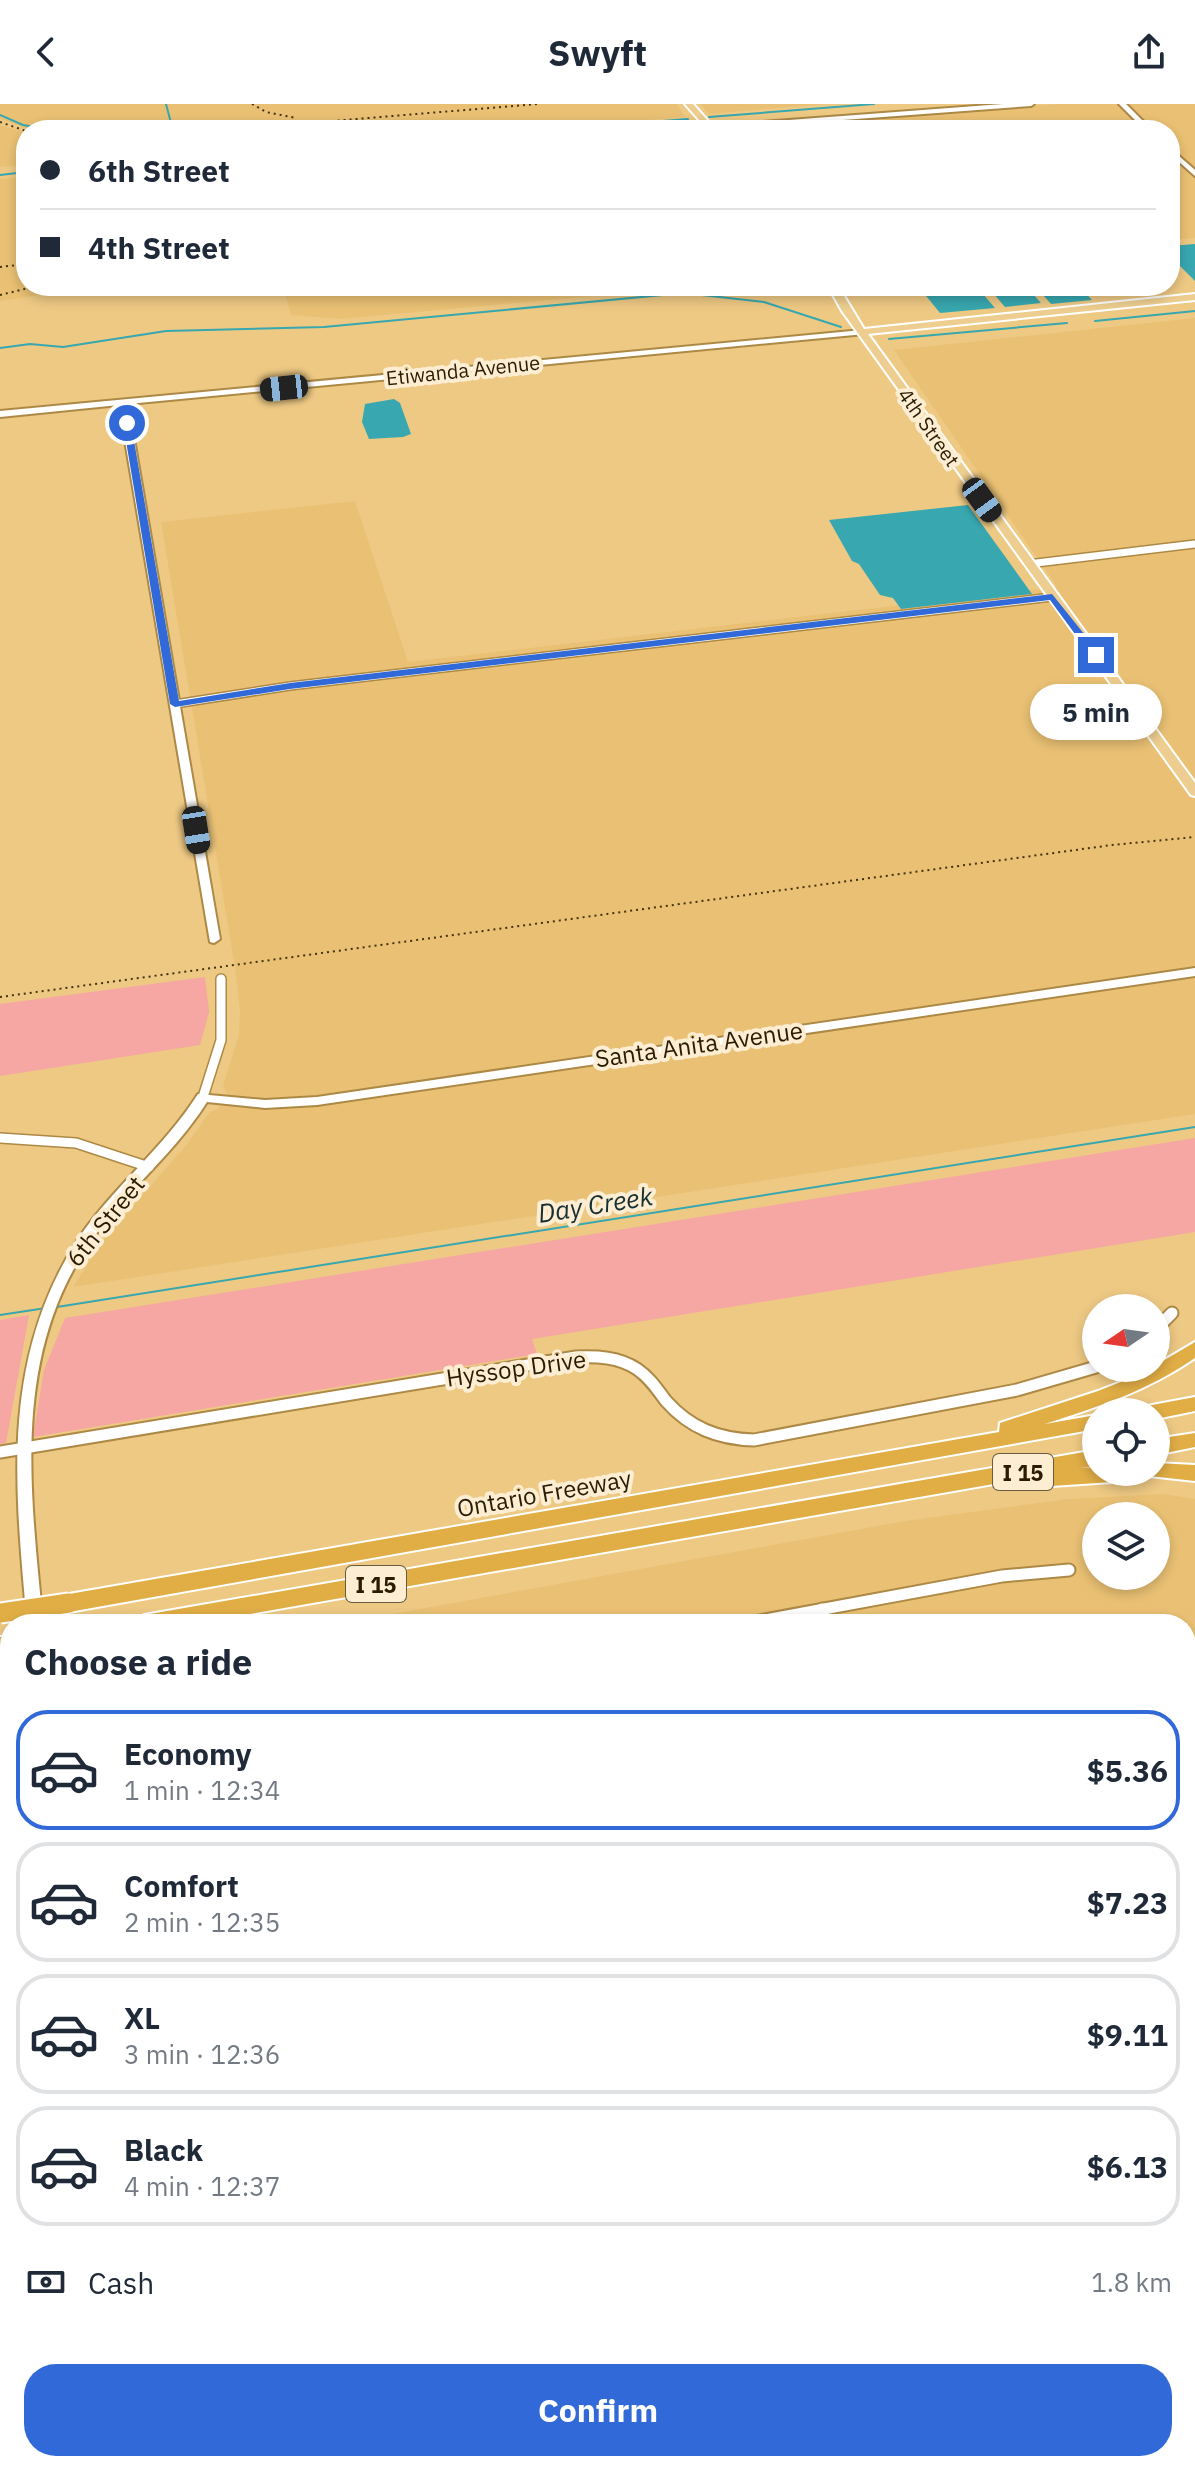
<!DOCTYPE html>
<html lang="en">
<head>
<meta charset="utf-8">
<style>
  body { margin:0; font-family:"IBM Plex Sans",sans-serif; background:#f2f2f3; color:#1f2937; height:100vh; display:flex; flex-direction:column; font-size:30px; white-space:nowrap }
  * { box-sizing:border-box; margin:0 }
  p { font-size:26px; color:#747a83 }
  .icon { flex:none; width:44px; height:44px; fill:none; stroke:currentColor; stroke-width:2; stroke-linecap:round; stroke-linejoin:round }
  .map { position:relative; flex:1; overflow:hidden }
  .details { position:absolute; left:0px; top:1510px; width:1196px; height:858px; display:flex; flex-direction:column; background:#fff; border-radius:32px 32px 0 0; box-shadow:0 4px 12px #0003 }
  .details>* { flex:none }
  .top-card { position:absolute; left:16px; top:16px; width:1164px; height:176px; border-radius:32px; box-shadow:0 4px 12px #0003; display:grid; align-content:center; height:176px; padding:0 24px; background:#fff }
  .needle { width:52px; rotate:257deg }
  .controls { position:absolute; left:1082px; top:1190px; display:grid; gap:16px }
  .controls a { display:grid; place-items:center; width:88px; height:88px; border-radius:50%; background:#fff; box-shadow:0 4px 12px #0003; font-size:40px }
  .end { position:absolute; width:36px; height:36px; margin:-18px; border:10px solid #316ad8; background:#fff; box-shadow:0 0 0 4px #fff }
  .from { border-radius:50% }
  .bubble { position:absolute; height:56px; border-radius:28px; background:#fff; box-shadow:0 4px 12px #0003; font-size:26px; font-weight:700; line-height:56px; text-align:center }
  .car { position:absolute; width:24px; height:48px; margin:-24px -12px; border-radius:10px; box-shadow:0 0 6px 2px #0007; background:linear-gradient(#222 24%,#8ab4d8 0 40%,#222 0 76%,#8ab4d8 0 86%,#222 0) }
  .top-card b { display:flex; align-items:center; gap:28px; height:76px; font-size:30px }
  .top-card b+b { border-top:2px solid #e0e1e3 }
  .top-card i { width:20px; height:20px; background:#1f2937 }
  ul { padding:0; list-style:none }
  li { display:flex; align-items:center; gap:24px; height:120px; margin:0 16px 12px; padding:0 8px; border:4px solid #e0e1e3; border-radius:32px }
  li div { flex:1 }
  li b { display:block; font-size:30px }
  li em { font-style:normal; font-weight:700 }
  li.on { border-color:#316ad8 }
  li>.icon { width:72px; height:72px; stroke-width:1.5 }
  h2 { padding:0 24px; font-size:36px; line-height:96px }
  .pay { display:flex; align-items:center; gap:20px; height:88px; padding:0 24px; font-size:30px }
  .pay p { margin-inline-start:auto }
  .button { display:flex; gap:16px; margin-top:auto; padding:16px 24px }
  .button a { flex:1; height:92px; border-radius:32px; background:#316ad8; color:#fff; font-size:32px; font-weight:700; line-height:92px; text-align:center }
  header { display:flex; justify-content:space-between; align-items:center; height:104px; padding:0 24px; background:#fff; font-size:36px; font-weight:700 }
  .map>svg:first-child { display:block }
  .built { fill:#eac174; fill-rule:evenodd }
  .green { fill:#f6a6a3 }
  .water { fill:#38a7af }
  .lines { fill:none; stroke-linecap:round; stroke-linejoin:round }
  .stream { stroke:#38a7af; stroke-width:2 }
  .street-far3-casing { stroke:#ad8946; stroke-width:10 }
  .street-far2-casing { stroke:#ad8946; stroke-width:12 }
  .street-far1-casing { stroke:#ad8946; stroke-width:15 }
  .street-casing { stroke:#ad8946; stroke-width:18 }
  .secondary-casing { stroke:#ad8946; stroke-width:4 }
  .primary-casing { stroke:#fff; stroke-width:4 }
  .highway-casing { stroke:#fff; stroke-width:4 }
  .street-far3 { stroke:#fff; stroke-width:7 }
  .street-far2 { stroke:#fff; stroke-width:9 }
  .street-far1 { stroke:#fff; stroke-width:11 }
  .street { stroke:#fff; stroke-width:14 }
  .secondary { fill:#fff; fill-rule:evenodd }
  .primary { fill:#edce90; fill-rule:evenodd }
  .highway { fill:#e1ae46; fill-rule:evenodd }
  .rail { stroke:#433212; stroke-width:2; stroke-dasharray:2 4; stroke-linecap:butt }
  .highway-bridge-casing { stroke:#fff; stroke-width:23; stroke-linecap:butt }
  .highway-bridge { stroke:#e1ae46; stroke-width:19 }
  .route { fill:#316ad8 }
  .labels { text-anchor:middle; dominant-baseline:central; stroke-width:8; stroke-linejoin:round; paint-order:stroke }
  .far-street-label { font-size:20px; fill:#2a1c01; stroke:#fcedd3 }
  .shield { fill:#fcedd3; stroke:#695b40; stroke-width:2 }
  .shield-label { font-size:22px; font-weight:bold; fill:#2a1c01 }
  .street-label { font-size:24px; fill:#2a1c01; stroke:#fcedd3 }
  .water-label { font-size:26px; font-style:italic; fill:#173031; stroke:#fcedd3 }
</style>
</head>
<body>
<header><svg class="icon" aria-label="back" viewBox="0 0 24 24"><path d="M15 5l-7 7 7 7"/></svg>Swyft<svg class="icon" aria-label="share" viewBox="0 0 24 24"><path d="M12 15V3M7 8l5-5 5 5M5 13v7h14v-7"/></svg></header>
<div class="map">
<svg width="1195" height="2367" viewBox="0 0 1195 2367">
  <rect width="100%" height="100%" fill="#eec984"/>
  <g class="built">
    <polygon points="0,0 677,0 685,13 513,26 32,26 0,15"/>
    <polygon points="701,0 825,0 708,10"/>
    <polygon points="1060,0 1195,0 1195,134 1170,136 1170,26 729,26"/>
    <polygon points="0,21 26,29 26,61 0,63"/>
    <polygon points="26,73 26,182 98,182 0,197 0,75"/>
    <polygon points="283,182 700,182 341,215 291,211"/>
    <polygon points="1195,214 1195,1010 73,1183 105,1133 184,1044 209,1009 219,1004 227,990 223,982 239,930 240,908 235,864 161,418 355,397 408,558 1057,483 894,246"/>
    <path d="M1163 1390 1195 1395V2367H0V1581L10 1579V2358H1186V1520H337L905 1417 1068 1395ZM1096 1412H1156V1472H1096Z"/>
  </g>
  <g class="green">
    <polygon points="205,873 209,908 200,941 0,972 0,900"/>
    <polygon points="1195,1034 1195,1128 532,1235 537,1250 33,1333 44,1266 65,1214"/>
    <polygon points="29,1211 6,1339 0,1340 0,1216"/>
  </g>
  <g class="water">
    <polygon points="1195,140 1195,177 1170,152 1170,142"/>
    <polygon points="918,182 976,182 995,204 940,209"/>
    <polygon points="987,182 1026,182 1041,199 1005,203"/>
    <polygon points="1035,182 1079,182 1092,196 1051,200"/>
    <polygon points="394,295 400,299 411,330 403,333 369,335 362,318 365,300"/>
    <polygon points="968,401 1032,490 901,505 893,494 880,491 859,460 852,457 829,416"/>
  </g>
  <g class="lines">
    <g class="stream">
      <polyline points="0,11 23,21 53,26"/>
      <polyline points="709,13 874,0"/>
      <polyline points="164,26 171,19 166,0"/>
      <polyline points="549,26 688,15"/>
      <polyline points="0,71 26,68"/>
      <polyline points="1095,217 1195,207"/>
      <polyline points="889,235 1067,219"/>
      <polyline points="0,244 30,240 63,243 166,227 324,223 684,189 764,198 841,223"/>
      <polyline points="57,1203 1195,1023"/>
      <polyline points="0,1211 46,1204"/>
    </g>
    <g class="street-far3-casing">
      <g id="street-far3">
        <polyline points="1028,460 1195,440"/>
        <polyline points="175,600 290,582 1052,493"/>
      </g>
    </g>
    <g class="street-far2-casing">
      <g id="street-far2">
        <polyline points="203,993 221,936 221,875"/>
        <polyline points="0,1034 76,1039 149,1063"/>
      </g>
    </g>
    <g class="street-far1-casing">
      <g id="street-far1">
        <polyline points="1156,1225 1172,1209"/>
        <path d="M0 1348 576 1253C597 1252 619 1253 637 1265 649 1273 657 1285 666 1297 690 1324 718 1335 754 1336L1017 1286 1096 1263"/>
        <polyline points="822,1505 827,1520"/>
        <polyline points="743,1520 1002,1472 1069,1466"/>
      </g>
    </g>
    <g class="street-casing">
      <g id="street">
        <polyline points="0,1682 10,1680"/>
        <polyline points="0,2309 10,2307"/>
      </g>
    </g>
    <g class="secondary-casing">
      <g id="secondary">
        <polygon points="1003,0 1034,0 1031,2 709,26 705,24 708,22"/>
        <polygon points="1119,0 1126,0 1152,26 1145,26"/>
        <polygon points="1170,44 1195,66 1195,72 1170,50"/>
        <polygon points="862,226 866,228 865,230 128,300 220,835 214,839 210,838 119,301 0,313 0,307"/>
        <path d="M1195 864V872L317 1001 265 1004 207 998C173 1052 122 1090 87 1143 11 1258 31 1390 43 1520H27C15 1383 0 1256 78 1135 113 1083 163 1045 198 990L265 996 317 993Z"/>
        <polygon points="10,1883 10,1901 0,1903 0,1885"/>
        <polygon points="1195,1998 1195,2016 1186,2018 1186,2000"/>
        <polygon points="824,2358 846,2358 850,2367 828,2367"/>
        <polygon points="855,2358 877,2358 881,2367 859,2367"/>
      </g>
    </g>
    <g class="primary-casing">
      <g id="primary">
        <polygon points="685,0 693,0 716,26 708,26"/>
        <polygon points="828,182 838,182 864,225 1195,190 1195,196 868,230 1195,679 1195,692 1191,691 842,207"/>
      </g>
    </g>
    <g class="highway-casing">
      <g id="highway">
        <path d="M1195 1238V1254C1149 1286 1098 1303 1045 1320L1096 1311V1325L69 1508 62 1505 59 1499 62 1493 69 1490 999 1328 1000 1319 1098 1287 1156 1264V1261Z"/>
        <polygon points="1195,1293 1195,1307 1156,1315 1156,1308 1143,1308 1145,1303 1152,1301"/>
        <polygon points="1195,1329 1195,1343 1156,1351 1156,1335"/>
        <polygon points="1096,1346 1096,1362 1080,1364 1096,1363 1096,1368 1156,1368 1156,1359 1195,1361 1195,1377 1149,1372 1142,1376 1037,1383 1030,1380 1028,1374 193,1520 134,1520 137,1514 144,1511"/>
        <polygon points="10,1532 10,1550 0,1551 0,1533"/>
      </g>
    </g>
    <use href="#street-far3" class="street-far3"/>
    <use href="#street-far2" class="street-far2"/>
    <use href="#street-far1" class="street-far1"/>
    <use href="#street" class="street"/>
    <use href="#secondary" class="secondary"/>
    <use href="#primary" class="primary"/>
    <use href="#highway" class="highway"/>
    <g class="rail">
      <polyline points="252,0 266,8 296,14"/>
      <polyline points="0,18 26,27"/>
      <polyline points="224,26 537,0"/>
      <polyline points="0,163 26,160"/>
      <polyline points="0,191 37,182"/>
      <polyline points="0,893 1112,741 1195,733"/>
    </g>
    <g class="highway-bridge-casing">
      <polyline id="highway-bridge" points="0,1509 69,1499"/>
    </g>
    <use href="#highway-bridge" class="highway-bridge"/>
  </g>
  <polygon class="route" points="127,317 131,319 179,597 290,579 1052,490 1101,551 1092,553 1050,496 290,585 175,603 170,600 123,319"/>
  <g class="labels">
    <g class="far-street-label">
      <text transform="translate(463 266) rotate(-6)">Etiwanda Avenue</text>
      <text transform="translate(929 323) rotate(55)">4th Street</text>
    </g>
    <g class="shield">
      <rect x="993" y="1350" width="60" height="36" rx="6"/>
      <rect x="346" y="1462" width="60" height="36" rx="6"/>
    </g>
    <g class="shield-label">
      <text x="1023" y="1368">I 15</text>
      <text x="376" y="1480">I 15</text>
    </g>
    <g class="street-label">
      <text transform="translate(699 940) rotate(-8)">Santa Anita Avenue</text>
      <text transform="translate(105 1117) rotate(-51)">6th Street</text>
      <text transform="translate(516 1264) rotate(-8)">Hyssop Drive</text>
      <text transform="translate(544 1389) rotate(-10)">Ontario Freeway</text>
    </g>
    <g class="water-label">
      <text transform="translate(595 1100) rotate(-9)">Day Creek</text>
    </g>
  </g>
</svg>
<div class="controls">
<a><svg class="needle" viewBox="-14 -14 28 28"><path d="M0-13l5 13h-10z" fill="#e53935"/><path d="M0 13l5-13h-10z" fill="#747a83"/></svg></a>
<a><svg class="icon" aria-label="locate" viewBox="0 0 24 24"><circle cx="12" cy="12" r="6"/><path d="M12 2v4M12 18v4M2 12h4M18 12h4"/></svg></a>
<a><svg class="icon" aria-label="layers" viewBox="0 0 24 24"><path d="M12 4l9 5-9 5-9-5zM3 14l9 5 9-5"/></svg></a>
</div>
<i class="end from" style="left:127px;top:319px"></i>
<i class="end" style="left:1096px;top:551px"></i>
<div class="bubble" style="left:1030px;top:580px;width:132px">5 min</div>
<i class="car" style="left:284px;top:284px;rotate:264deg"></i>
<i class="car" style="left:982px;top:396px;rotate:144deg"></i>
<i class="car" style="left:196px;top:726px;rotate:171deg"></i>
<div class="top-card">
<b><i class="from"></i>6th Street</b>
<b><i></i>4th Street</b>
</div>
<section class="details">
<h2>Choose a ride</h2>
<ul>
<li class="on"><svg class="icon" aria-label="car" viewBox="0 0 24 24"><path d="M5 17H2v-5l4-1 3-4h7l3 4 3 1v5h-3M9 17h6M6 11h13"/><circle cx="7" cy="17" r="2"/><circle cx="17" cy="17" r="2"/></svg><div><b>Economy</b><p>1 min · 12:34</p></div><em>$5.36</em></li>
<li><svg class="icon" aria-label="car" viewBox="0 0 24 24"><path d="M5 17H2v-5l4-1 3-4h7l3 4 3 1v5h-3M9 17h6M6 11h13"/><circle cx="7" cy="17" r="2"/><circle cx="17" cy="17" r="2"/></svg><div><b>Comfort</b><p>2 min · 12:35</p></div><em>$7.23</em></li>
<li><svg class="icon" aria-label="car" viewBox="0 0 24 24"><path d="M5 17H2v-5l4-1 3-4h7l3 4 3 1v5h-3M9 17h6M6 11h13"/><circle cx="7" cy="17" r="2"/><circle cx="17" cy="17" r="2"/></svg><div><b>XL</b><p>3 min · 12:36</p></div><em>$9.11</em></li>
<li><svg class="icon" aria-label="car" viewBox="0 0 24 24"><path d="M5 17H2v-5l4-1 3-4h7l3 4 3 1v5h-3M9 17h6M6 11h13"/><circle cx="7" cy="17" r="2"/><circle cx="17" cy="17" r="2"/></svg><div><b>Black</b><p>4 min · 12:37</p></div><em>$6.13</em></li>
</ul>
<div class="pay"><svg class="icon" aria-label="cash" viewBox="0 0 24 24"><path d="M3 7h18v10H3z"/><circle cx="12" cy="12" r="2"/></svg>Cash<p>1.8 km</p></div>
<div class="button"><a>Confirm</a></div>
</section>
</div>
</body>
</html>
